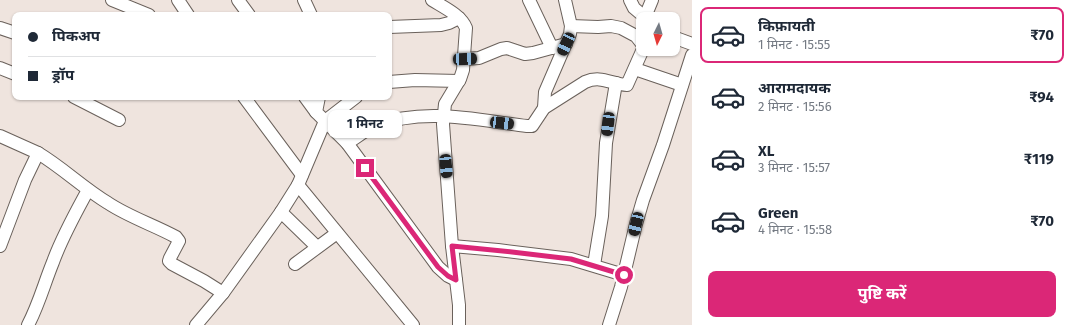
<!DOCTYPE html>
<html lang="hi">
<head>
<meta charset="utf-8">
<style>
  body { margin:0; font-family:"Fira Sans","Noto Sans Devanagari",sans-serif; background:#f2f2f3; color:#1f2937; height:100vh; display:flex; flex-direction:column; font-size:15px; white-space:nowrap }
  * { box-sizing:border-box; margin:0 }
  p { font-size:13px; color:#747a83 }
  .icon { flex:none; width:22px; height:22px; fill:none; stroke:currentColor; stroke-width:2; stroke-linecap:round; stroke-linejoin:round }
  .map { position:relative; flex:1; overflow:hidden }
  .drawer { display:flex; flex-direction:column; background:#fff; width:380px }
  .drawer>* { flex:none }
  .banner { position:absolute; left:12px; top:12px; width:380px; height:88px; border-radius:8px; box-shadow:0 1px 3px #0004; display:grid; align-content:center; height:88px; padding:0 16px; background:#fff }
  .needle { width:26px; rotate:185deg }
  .tools { position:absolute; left:636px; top:12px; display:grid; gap:8px }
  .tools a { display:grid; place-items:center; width:44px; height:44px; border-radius:8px; background:#fff; box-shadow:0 1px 3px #0004; font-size:20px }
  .end { position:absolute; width:18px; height:18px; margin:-9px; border:5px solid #db2777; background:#fff; box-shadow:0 0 0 2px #fff }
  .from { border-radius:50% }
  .bubble { position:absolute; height:28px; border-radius:8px; background:#fff; box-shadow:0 1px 3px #0004; font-size:13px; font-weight:700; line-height:28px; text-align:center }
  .car { position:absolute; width:12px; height:24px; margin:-12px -6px; border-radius:5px; box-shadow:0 0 3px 1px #0007; background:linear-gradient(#222 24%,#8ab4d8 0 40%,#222 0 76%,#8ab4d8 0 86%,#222 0) }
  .banner b { display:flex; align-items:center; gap:14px; height:38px; font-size:15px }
  .banner b+b { border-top:1px solid #e0e1e3 }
  .banner i { width:10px; height:10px; background:#1f2937 }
  ul { padding:7px 0 0; list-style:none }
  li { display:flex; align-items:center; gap:12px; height:56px; margin:0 8px 6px; padding:0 8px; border:2px solid transparent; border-radius:8px }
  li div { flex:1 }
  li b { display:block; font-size:15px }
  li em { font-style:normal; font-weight:700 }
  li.selected { border-color:#db2777 }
  li>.icon { width:36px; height:36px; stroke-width:1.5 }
  .cta { display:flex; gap:8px; margin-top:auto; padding:8px 16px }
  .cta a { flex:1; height:46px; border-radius:8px; background:#db2777; color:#fff; font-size:16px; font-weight:700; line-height:46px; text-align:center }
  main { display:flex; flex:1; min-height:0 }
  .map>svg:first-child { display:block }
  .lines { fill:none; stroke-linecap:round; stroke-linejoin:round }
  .street-casing { stroke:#6a615b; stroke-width:14 }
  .street { stroke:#fff; stroke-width:12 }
  .route { stroke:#db2777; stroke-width:5 }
</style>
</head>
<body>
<main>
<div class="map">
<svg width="692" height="325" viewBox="0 0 692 325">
  <rect width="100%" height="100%" fill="#efe4de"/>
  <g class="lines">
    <g class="street-casing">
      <g id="street">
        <polyline points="112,0 149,15"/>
        <polyline points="178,0 188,15"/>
        <polyline points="238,0 249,15"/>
        <polyline points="304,0 311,15"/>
        <path d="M432 0C443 7 461 15 466 28L463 70 460 79 445 104 443 124 452 246 459 305V325"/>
        <polyline points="529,0 552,48"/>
        <polyline points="630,0 634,8 647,19"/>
        <polyline points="645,17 652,0"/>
        <polyline points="571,26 598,27 611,26 621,28 636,36 643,45"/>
        <polyline points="389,27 441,25 449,23 459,18"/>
        <polyline points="0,28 15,33"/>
        <polyline points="673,37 692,44"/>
        <polyline points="465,59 479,58 501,49 507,48 525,54 533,53 566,44"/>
        <polyline points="0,68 15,74"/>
        <polyline points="635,69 682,85"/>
        <polyline points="389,82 415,80 459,81"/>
        <polyline points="74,97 119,120"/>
        <polyline points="244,97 302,175"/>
        <polyline points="305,97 316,112"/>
        <polyline points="356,97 325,121 347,143 438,267 448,276 456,280"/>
        <polyline points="544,108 545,92 570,34 571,26 565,0"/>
        <polyline points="0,136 38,153 25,180 0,246"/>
        <path d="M347 143C356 138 365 130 375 126 424 107 476 120 527 126H532L544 108 585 82C601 75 611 84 627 85L643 49"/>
        <path d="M38 153C63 168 83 188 108 203 129 217 154 225 176 237L179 241 170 258 169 261 172 264 204 281 223 293"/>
        <polyline points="298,185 413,325"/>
        <polyline points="281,212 317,247"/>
        <polyline points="452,246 498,250 571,259 624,275"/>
        <polyline points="295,264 337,233"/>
        <polyline points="594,265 602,216 606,143 616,83"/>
        <path d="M28 325C39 304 44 284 53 262 62 237 75 214 88 190"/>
        <polyline points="196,325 223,293 281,212 298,185 325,121 316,112 319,97"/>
        <polyline points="609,325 621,287 636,224 643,200 663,145 692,55"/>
      </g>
    </g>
    <use href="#street" class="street"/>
  </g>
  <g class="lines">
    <polyline class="route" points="365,168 438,267 448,276 456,280 452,246 512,252 571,259 624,275"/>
  </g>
</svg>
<div class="tools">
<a><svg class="needle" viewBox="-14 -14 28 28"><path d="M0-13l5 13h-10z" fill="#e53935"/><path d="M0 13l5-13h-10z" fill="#747a83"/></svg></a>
</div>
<i class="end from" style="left:624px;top:275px"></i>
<i class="end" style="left:365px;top:168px"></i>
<div class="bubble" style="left:328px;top:110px;width:74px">1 मिनट</div>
<i class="car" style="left:566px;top:44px;rotate:205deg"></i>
<i class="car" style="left:465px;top:59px;rotate:88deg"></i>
<i class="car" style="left:502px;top:123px;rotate:97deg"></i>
<i class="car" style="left:608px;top:124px;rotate:187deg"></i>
<i class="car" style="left:446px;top:166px;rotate:175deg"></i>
<i class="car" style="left:636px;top:224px;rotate:193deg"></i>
<div class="banner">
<b><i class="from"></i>पिकअप</b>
<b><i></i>ड्रॉप</b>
</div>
</div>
<section class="drawer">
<ul>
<li class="selected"><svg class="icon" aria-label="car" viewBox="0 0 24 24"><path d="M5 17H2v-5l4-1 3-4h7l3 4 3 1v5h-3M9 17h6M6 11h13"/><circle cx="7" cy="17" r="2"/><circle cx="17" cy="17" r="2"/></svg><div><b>किफ़ायती</b><p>1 मिनट · 15:55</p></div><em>₹70</em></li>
<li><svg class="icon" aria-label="car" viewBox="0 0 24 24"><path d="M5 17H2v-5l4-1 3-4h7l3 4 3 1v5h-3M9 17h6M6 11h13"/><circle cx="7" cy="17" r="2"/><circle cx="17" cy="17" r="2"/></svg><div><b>आरामदायक</b><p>2 मिनट · 15:56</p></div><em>₹94</em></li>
<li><svg class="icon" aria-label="car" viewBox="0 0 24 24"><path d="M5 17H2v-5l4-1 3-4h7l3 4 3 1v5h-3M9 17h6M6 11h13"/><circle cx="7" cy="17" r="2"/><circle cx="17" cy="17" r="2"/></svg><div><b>XL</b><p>3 मिनट · 15:57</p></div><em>₹119</em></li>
<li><svg class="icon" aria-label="car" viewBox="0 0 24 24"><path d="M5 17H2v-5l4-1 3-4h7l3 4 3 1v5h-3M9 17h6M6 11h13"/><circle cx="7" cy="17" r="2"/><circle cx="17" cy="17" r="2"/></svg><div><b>Green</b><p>4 मिनट · 15:58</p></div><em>₹70</em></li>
</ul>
<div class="cta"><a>पुष्टि करें</a></div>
</section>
</main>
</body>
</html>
